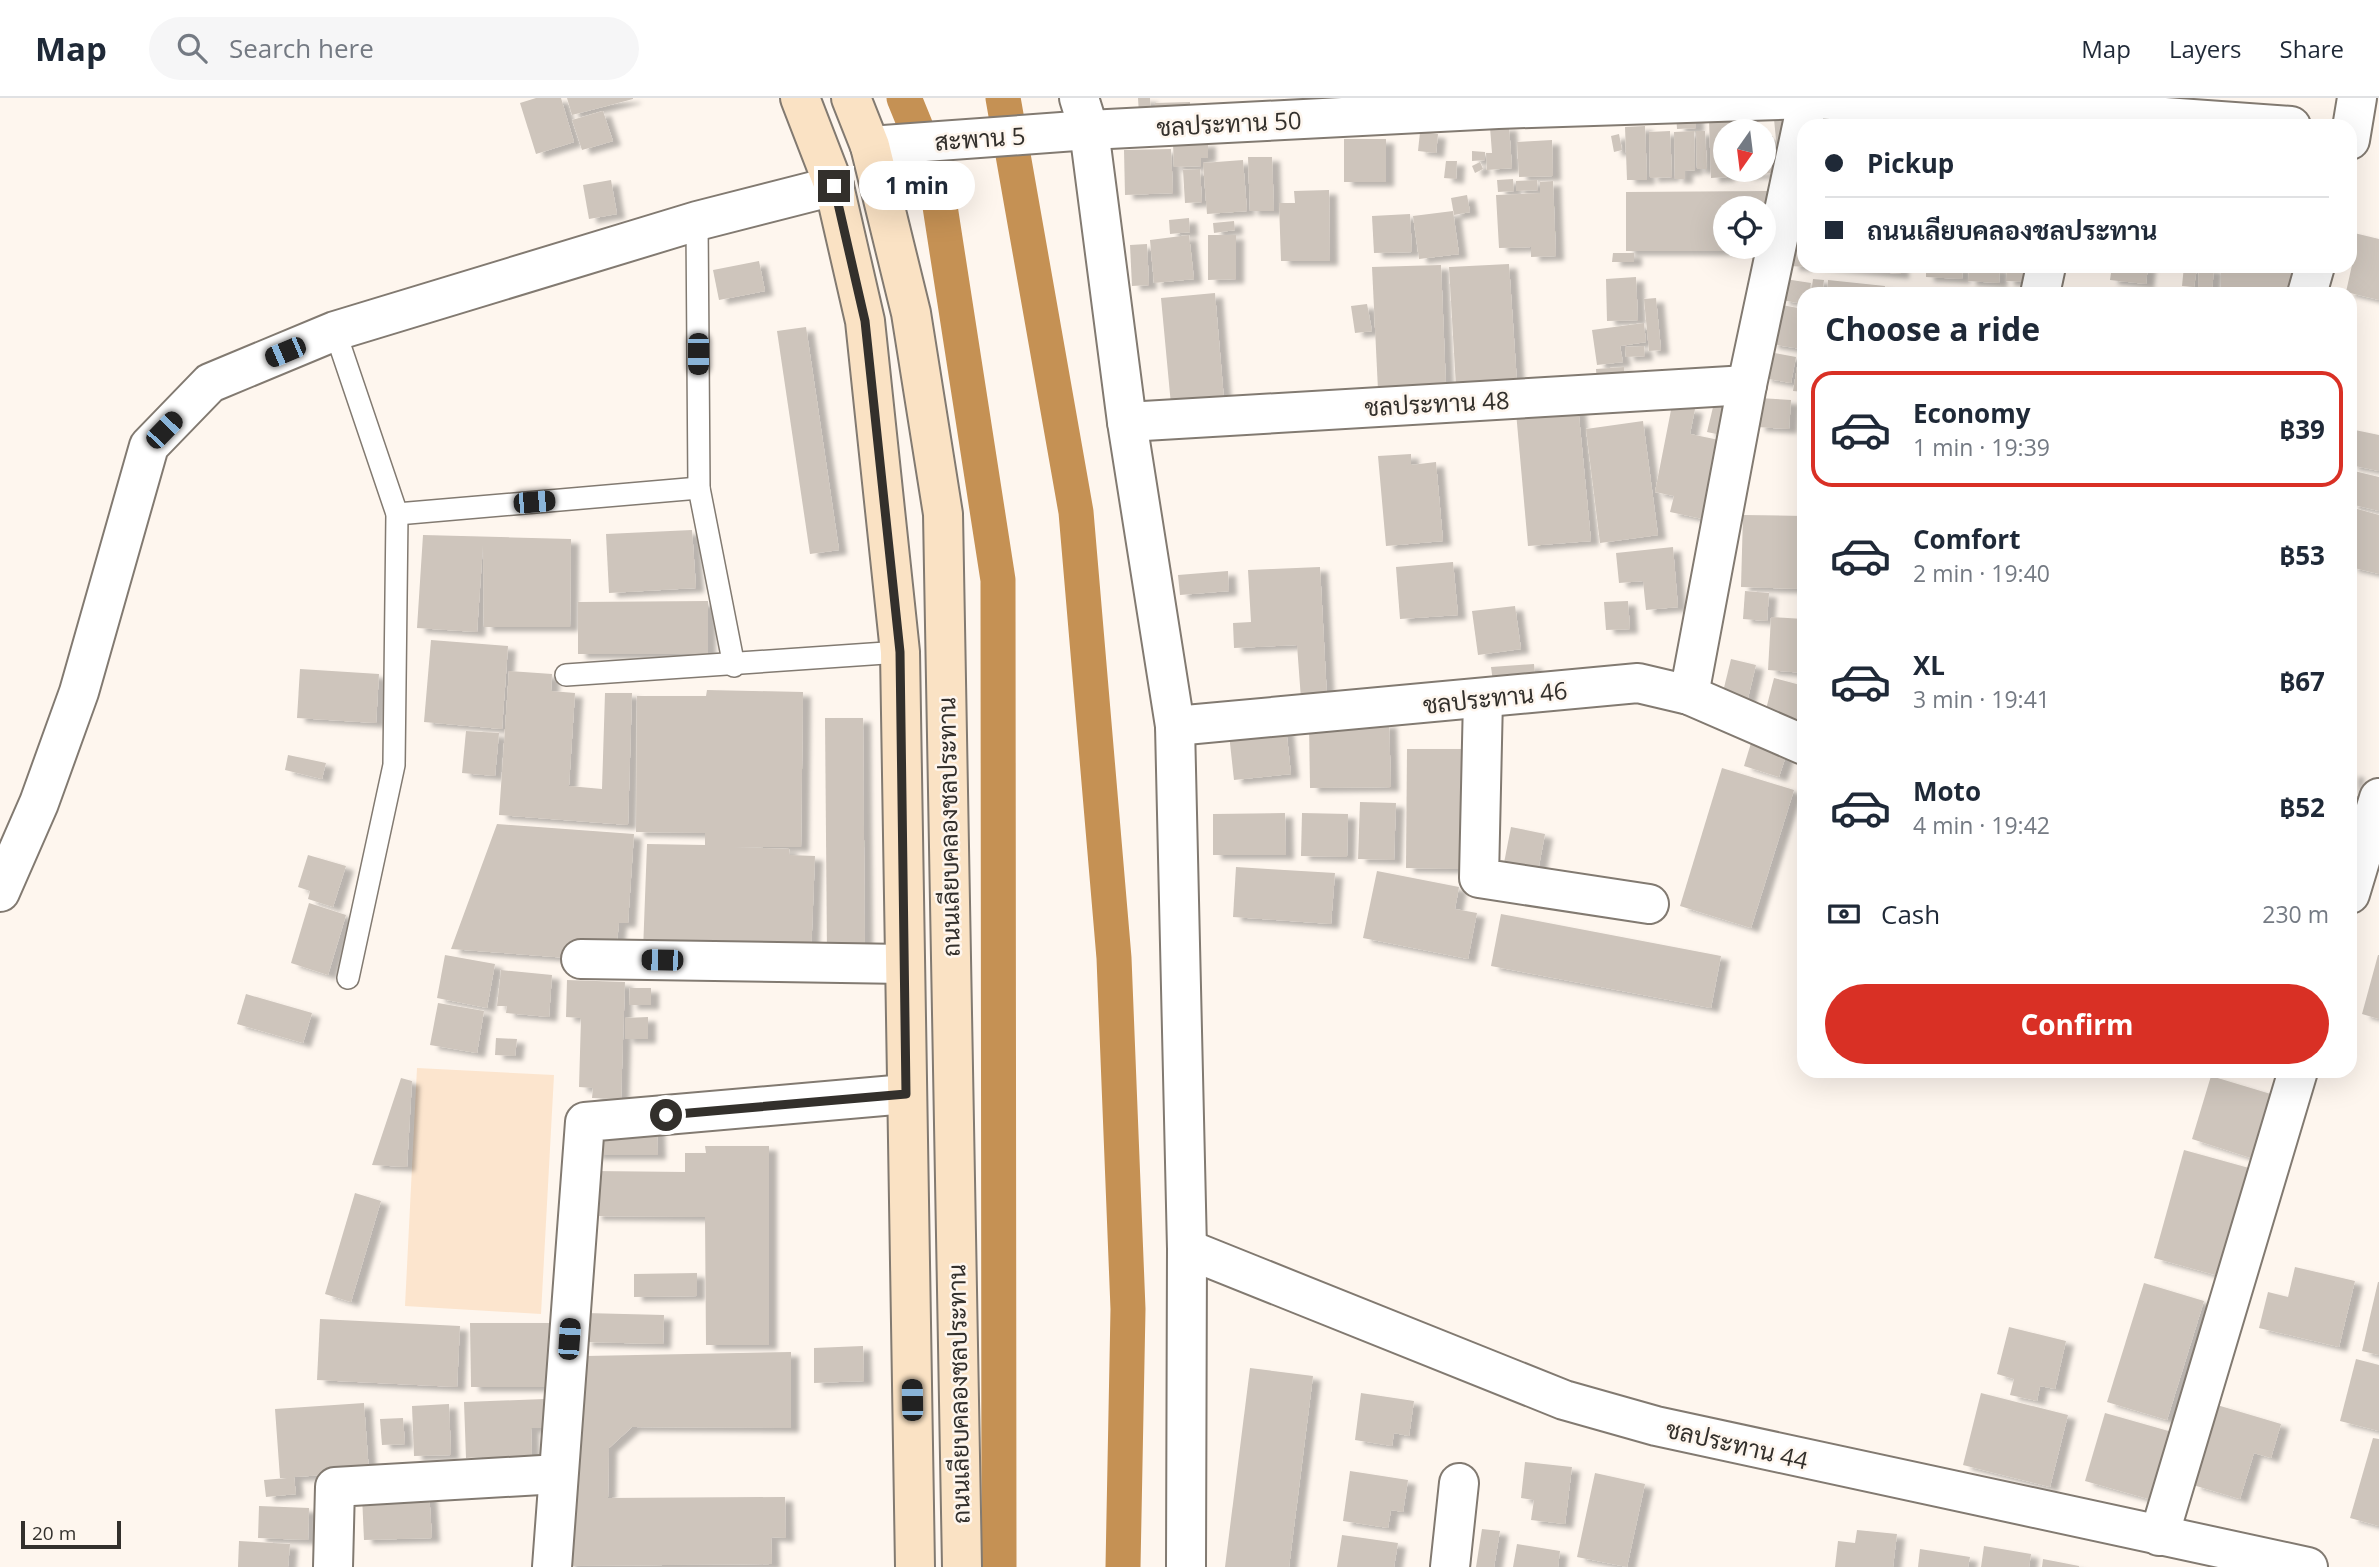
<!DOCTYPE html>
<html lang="en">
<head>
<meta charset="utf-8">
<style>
  body { margin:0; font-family:"Open Sans",Sarabun,sans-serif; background:#f6f6f7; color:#1f2937; height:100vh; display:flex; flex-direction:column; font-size:26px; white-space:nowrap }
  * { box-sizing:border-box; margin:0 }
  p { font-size:23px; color:#747a83 }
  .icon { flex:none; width:38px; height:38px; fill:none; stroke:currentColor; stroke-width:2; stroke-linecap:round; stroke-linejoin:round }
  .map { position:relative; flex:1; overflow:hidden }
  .details { position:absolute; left:1797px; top:189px; width:560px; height:791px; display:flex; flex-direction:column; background:#fff; border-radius:21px; box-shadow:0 7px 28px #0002 }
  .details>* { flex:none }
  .banner { position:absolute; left:1797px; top:21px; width:560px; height:154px; border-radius:21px; box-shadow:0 7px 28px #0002; display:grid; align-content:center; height:154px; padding:0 28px; background:#fff }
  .needle { width:46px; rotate:194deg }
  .buttons { position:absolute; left:1713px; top:21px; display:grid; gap:14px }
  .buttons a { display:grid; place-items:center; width:63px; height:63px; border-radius:50%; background:#fff; box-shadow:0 7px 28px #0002; font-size:35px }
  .scale { position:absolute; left:21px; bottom:18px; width:100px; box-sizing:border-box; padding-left:7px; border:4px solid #33302c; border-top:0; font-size:19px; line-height:24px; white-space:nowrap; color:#33302c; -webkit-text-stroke:5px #fef6ee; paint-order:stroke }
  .end { position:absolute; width:32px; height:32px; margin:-16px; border:9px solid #33302c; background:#fff; box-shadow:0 0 0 4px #fff }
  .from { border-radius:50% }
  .bubble { position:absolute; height:49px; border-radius:24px; background:#fff; box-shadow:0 7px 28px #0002; font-size:23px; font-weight:700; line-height:49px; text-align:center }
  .car { position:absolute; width:21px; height:42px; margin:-21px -10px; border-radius:9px; box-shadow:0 0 5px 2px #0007; background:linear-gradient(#222 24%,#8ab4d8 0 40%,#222 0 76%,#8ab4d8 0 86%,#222 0) }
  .banner b { display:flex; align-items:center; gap:24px; height:66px; font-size:26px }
  .banner b+b { border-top:2px solid #e0e1e3 }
  .banner i { width:18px; height:18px; background:#1f2937 }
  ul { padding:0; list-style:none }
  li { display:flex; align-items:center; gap:21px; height:116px; margin:0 14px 10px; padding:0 14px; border:4px solid transparent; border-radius:21px }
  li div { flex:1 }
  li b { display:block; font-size:26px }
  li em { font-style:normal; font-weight:700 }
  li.current { border-color:#d93025 }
  li>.icon { width:63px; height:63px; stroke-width:1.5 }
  h2 { padding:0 28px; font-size:32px; line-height:84px }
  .pay { display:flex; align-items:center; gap:18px; height:77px; padding:0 28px; font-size:26px }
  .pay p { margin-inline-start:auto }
  .primary-button { display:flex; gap:14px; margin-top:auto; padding:14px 28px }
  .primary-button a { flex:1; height:80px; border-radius:42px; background:#d93025; color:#fff; font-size:28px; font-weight:700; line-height:80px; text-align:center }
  header { display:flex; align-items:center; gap:42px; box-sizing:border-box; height:98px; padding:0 35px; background:#fff; border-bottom:2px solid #e0e1e3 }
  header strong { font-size:33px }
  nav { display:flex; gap:38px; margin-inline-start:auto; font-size:24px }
  .search { width:490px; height:63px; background:#f6f6f7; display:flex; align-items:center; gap:18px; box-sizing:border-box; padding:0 24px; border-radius:38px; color:#747a83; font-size:26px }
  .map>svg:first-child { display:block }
  .green { fill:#fce5ce }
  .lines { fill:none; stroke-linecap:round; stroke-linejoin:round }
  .canal { stroke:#c59154; stroke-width:35 }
  .building { fill:#cec5bc; fill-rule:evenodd; filter:url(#shadow) }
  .lane-casing { stroke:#827a71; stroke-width:24 }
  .street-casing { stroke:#827a71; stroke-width:42 }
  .secondary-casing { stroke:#827a71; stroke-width:42 }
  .lane { stroke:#fff; stroke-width:21 }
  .street { stroke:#fff; stroke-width:38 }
  .secondary { stroke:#fae2c4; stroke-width:38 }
  .route { stroke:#33302c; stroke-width:9 }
  .labels { text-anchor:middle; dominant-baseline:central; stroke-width:5; stroke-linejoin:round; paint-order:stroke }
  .street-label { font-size:24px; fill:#33302c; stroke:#fef6ee }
</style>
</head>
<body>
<header>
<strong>Map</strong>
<div class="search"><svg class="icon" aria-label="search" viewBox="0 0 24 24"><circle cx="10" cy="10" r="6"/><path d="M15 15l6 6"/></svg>Search here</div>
<nav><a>Map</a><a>Layers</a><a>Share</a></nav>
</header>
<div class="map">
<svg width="2379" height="1469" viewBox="0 0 2379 1469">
  <defs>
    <filter id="shadow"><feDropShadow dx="8" dy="4.5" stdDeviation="2" flood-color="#0004"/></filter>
  </defs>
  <rect width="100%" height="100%" fill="#fef6ee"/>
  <polygon class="green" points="417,970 554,977 541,1216 405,1208"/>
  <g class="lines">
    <g class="canal">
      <polyline points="904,0 935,76 998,482 999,1469"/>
      <polyline points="1003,0 1076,414 1114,860 1128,1211 1123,1469"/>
    </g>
  </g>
  <g class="building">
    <polygon points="536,0 561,0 574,44 536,56 520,5"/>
    <polygon points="567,0 633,0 633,1 572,17"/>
    <polygon points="1138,0 1150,0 1151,15 1139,16"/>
    <polygon points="1190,4 1190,18 1155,20 1155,5"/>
    <polygon points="603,13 613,43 582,52 572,22"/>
    <polygon points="1676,15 1696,15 1696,30 1677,31"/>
    <polygon points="1794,18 1779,73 1774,21"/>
    <polygon points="1735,20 1736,33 1726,33 1727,79 1711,80 1709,21"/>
    <polygon points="1509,28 1512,70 1487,72 1486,55 1492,55 1490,29"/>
    <polygon points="1645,28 1647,82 1627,82 1625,29"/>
    <polygon points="1670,33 1672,79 1650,80 1649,34"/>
    <polygon points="1694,33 1695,72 1685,73 1685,81 1675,81 1674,34"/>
    <polygon points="1696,33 1705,33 1707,71 1697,71"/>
    <polygon points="1420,34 1438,36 1436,55 1418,53"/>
    <polygon points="1619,36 1622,52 1614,54 1611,38"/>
    <polygon points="1764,38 1773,38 1775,75 1745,77 1744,72 1764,72"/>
    <rect x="1344" y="41" width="42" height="43"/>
    <polygon points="1552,42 1553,78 1519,79 1517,44"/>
    <polygon points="1208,44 1208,60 1201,60 1201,68 1174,69 1173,46"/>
    <polygon points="1171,51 1173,95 1125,97 1124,52"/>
    <polygon points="1472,53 1485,54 1485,62 1472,63"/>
    <polygon points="1248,59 1272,59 1274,113 1250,113"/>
    <polygon points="1243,62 1247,113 1207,116 1203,65"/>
    <polygon points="1446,63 1457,63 1456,81 1444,80"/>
    <polygon points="1480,64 1483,71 1475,75 1472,68"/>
    <polygon points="1200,71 1202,104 1185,105 1183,72"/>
    <polygon points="1513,81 1514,93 1498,94 1497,82"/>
    <polygon points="611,82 617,116 589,121 583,87"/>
    <polygon points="1537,82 1538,92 1516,93 1516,83"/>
    <polygon points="1553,83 1556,158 1531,159 1531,149 1499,150 1496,97 1540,95 1540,84"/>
    <polygon points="1329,92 1330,163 1281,163 1279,105 1295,105 1294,93"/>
    <path d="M1770 93V153H1626V94ZM1726 110H1764V149H1726Z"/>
    <polygon points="1467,97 1470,114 1454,117 1451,100"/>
    <polygon points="1799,111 1804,111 1804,132 1798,132"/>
    <polygon points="1453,113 1459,156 1419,161 1413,118"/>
    <polygon points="1410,116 1412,154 1374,155 1372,118"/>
    <polygon points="1189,120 1190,134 1170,136 1169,122"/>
    <polygon points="1234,123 1235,132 1214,135 1213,125"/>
    <polygon points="1793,134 1804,135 1804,169 1791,168"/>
    <polygon points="2350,134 2379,141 2379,202 2346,194 2354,158 2350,157"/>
    <polygon points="1189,137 1194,181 1154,185 1150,142"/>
    <polygon points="1208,137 1236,137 1236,181 1208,182"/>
    <polygon points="1147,146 1149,187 1132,188 1130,147"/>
    <polygon points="1613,155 1634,155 1634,164 1612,164"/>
    <polygon points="759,163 765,193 719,202 713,172"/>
    <polygon points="1509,166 1517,285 1456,289 1449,169"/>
    <polygon points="1441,167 1446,289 1378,292 1372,169"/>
    <polygon points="1813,168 1901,168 1901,176"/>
    <polygon points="1926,168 1963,168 1962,181 1926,179"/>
    <polygon points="1969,168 2000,169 1999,185 1968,183"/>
    <polygon points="2007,168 2030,168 2029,184 2006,183"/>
    <polygon points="2112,168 2148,168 2146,186 2110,182"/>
    <polygon points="2184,168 2197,169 2194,189 2182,188"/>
    <rect x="2221" y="168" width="72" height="28"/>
    <polygon points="2199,169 2214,170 2212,194 2198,193"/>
    <polygon points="1636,179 1638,222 1607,223 1606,181"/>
    <polygon points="1785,181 1811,185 1809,196 1804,196 1804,206 1781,202"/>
    <polygon points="1813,181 1824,182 1822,196 1811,196"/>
    <polygon points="1828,182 1885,188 1884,196 1827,196"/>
    <polygon points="2102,190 2114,191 2113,196 2102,196"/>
    <polygon points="1911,191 1963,194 1963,196 1910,196"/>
    <polygon points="2117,191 2147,194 2147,196 2116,196"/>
    <polygon points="1215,195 1224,302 1171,307 1161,200"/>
    <polygon points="1656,200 1661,252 1649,253 1644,201"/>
    <polygon points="1367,206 1372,233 1355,235 1351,208"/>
    <polygon points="1776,206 1804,211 1801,251 1770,246"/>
    <polygon points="1644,225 1646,244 1620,248 1623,264 1597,267 1592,232"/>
    <polygon points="806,229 839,452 810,456 777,233"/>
    <polygon points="1644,248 1645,258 1626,259 1625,249"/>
    <polygon points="1769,254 1796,259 1791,285 1763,280"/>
    <polygon points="1798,263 1804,264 1804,294 1793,293"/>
    <polygon points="1624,269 1624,283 1597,285 1596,271"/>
    <polygon points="1759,300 1791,302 1789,331 1757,329"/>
    <polygon points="1714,305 1728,308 1721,337 1707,334"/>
    <polygon points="1672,307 1695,311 1690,336 1719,342 1703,421 1670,414 1674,398 1655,394"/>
    <polygon points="1578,308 1591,443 1528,448 1516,314"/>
    <polygon points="1643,323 1658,437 1600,445 1586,331"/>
    <polygon points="2350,331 2379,337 2379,373 2350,367"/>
    <polygon points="1411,356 1411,367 1436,364 1443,443 1386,448 1378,358"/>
    <polygon points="2350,372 2379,379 2379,413 2350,406"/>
    <polygon points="2350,409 2379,417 2379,476 2350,469"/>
    <polygon points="1743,417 1804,418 1804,491 1741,489"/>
    <polygon points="692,432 696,490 609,495 606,436"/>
    <polygon points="423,437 571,441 570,529 484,529 483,447 477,534 417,530"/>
    <polygon points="1673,449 1678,509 1646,512 1643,483 1619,485 1616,455"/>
    <polygon points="1453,464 1458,517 1400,521 1396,469"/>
    <polygon points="1320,469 1327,600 1301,601 1297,547 1234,550 1233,525 1251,524 1248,472"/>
    <polygon points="1228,473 1229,493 1180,497 1178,477"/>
    <polygon points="1745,493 1769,495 1767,523 1743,521"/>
    <polygon points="708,503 708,556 578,556 578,504"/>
    <polygon points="1628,503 1630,531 1606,532 1604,504"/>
    <polygon points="1515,508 1521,551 1478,557 1472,513"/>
    <polygon points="1771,519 1804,521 1804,575 1768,572"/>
    <polygon points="431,542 508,548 502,631 424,624"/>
    <polygon points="1731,561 1756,567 1747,604 1722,598"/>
    <polygon points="1534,566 1536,588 1494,591 1491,569"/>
    <polygon points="300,571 379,576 376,625 297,620"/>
    <polygon points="509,573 552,576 551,593 575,595 569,688 602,691 605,595 632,595 628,727 499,717"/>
    <polygon points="1774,580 1804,588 1804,633 1763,623"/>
    <polygon points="707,592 803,594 801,749 734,749 789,751 790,757 815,758 811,858 643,853 647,746 705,747 705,735 636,734 637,598 706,598"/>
    <polygon points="825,620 863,620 865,855 827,855"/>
    <polygon points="1389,625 1391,689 1310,690 1309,626"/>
    <polygon points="1286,630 1291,676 1234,682 1229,636"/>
    <polygon points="466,633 499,635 495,678 462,675"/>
    <polygon points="1751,645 1787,655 1779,679 1744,668"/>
    <polygon points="1407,651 1462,651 1461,771 1406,770"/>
    <polygon points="288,657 326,665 322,681 285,672"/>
    <polygon points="1722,670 1794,692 1751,830 1680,808"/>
    <polygon points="2350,674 2357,676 2350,696 2365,700 2350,730"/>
    <polygon points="1360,704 1396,705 1394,762 1358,761"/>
    <polygon points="1285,715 1286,757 1213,757 1213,716"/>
    <polygon points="1302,715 1348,716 1347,759 1301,758"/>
    <polygon points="497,726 634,736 628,825 619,825 616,853 581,861 451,851"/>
    <polygon points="1511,729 1545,736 1538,773 1504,765"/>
    <polygon points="308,757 346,768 333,809 308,801 310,793 298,789"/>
    <polygon points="1236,769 1335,775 1331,826 1233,819"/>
    <polygon points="1377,773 1459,789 1455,811 1477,815 1468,861 1363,840"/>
    <polygon points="309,805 346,817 328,877 291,865"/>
    <polygon points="1501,816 1721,858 1711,910 1491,868"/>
    <polygon points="445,857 495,866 487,910 437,900"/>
    <polygon points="2378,857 2379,857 2379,921 2362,916"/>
    <polygon points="501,872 552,877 549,919 506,915 507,908 497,908"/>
    <polygon points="567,882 625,884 621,1001 592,1000 593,990 579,989 581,920 566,919"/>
    <polygon points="630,890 651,890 651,907 629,907"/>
    <polygon points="246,896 312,915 303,945 237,926"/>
    <polygon points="438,905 484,913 477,955 430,947"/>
    <polygon points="648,919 648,941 625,941 625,920"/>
    <polygon points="496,940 517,941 515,958 495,957"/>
    <polygon points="2211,978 2274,997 2254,1061 2192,1041"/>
    <polygon points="401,980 412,983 407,1069 372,1067"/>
    <polygon points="593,1026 657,1026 658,1057 594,1057"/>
    <polygon points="705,1048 769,1048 769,1247 706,1247 705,1119 594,1118 594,1073 685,1074 685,1055 706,1055"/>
    <polygon points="2184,1052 2249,1070 2219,1178 2154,1160"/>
    <polygon points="355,1095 381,1103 351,1204 325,1196"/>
    <polygon points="2295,1169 2355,1183 2339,1249 2259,1230 2268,1194 2288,1199"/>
    <polygon points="697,1175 697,1198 634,1199 634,1176"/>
    <polygon points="2378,1184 2379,1184 2379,1257 2362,1253"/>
    <polygon points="2144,1185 2204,1203 2167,1322 2107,1304"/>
    <polygon points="585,1215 664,1217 663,1246 584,1244"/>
    <polygon points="320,1221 460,1228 457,1289 317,1282"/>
    <polygon points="470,1225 550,1225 550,1289 471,1289"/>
    <polygon points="2009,1229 2066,1243 2055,1291 2040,1288 2037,1303 2010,1297 2014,1281 1997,1276"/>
    <polygon points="863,1248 864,1283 814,1285 814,1250"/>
    <polygon points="791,1254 791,1330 632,1329 609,1350 608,1400 785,1399 786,1440 771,1439 772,1466 566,1468 586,1258"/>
    <polygon points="2356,1261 2379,1267 2379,1333 2340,1323"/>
    <polygon points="1250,1270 1313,1278 1289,1469 1225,1469"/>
    <polygon points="1361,1295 1414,1303 1409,1338 1394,1335 1392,1348 1355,1342"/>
    <polygon points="1981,1295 2068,1317 2050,1389 1963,1367"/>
    <polygon points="545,1301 546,1330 531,1330 532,1363 485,1364 483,1359 466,1360 464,1304"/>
    <polygon points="364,1305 369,1374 294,1379 296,1396 266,1399 264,1382 287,1380 280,1380 275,1311"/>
    <polygon points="449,1306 451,1357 414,1358 412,1308"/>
    <polygon points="2217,1307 2281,1326 2271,1360 2254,1355 2240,1401 2193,1387"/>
    <polygon points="2105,1315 2172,1334 2152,1402 2085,1383"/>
    <polygon points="403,1320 405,1346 382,1347 380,1321"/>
    <polygon points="2373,1340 2379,1341 2379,1428 2350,1420"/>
    <polygon points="1525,1364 1572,1369 1565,1426 1531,1422 1534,1402 1521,1400"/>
    <polygon points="1350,1373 1408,1382 1403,1414 1391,1412 1388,1430 1343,1423"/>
    <polygon points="1595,1375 1645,1386 1627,1469 1577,1459"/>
    <polygon points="429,1394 432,1440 364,1442 362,1397"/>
    <polygon points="259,1408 309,1410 308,1442 258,1440"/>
    <polygon points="1482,1431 1500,1433 1494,1469 1476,1469"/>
    <polygon points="1857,1432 1897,1436 1893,1469 1835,1469 1838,1443 1855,1445"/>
    <polygon points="1342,1437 1398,1445 1394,1469 1337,1469"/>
    <polygon points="239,1443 290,1446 288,1469 238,1469"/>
    <polygon points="1517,1446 1560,1453 1558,1469 1513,1469"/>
    <polygon points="1984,1448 2031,1456 2029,1469 1981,1469"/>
    <polygon points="1920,1451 1970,1459 1968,1469 1918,1469"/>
    <polygon points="2043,1461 2079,1468 2079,1469 2042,1469"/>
  </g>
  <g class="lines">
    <g class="lane-casing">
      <g id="lane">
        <polyline points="697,123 699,390 734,568"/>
        <polyline points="335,233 397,416 394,667 348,880"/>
        <polyline points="397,416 699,390"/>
        <polyline points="566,577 900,554"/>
      </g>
    </g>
    <g class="street-casing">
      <g id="street">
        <polyline points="1079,0 1089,32 1127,324 1175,628 1187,1151 1186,1469"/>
        <polyline points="2350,42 2357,0"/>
        <polyline points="870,48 1089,32 1498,11 1808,1 2081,13 2291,28"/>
        <polyline points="2040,196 2046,168"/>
        <polyline points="2307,196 2315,168"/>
        <polyline points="1127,324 1747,287"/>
        <polyline points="1689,597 1747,287 1808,0"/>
        <polyline points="1483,600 1479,780 1649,806"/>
        <polyline points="1175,628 1638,585 1689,597 1804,647"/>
        <polyline points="0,794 39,705 79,594 149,348 210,285 335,233 697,123 834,88"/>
        <polyline points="2350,796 2379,700"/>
        <polyline points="581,861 905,866"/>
        <polyline points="1187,1151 1564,1302 1656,1328 2308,1469"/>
        <polyline points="2159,1438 2298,973"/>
        <polyline points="333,1469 335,1389 558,1376"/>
        <polyline points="552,1469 585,1024 906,996"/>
        <polyline points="1450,1469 1459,1385"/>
      </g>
    </g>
    <g class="secondary-casing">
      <g id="secondary">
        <polyline points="800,0 834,88 865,223 900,554 915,1469"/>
        <polyline points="851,0 870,48 911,215 943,416 962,1469"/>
      </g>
    </g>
    <use href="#lane" class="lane"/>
    <use href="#street" class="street"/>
    <use href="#secondary" class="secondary"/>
  </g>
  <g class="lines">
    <polyline class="route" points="666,1017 906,996 900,554 865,223 834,88"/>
  </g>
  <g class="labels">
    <g class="street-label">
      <text transform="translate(1229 25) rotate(-3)">ชลประทาน 50</text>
      <text transform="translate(980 40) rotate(-4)">สะพาน 5</text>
      <text transform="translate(1437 305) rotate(-3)">ชลประทาน 48</text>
      <text transform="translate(1495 599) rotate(-6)">ชลประทาน 46</text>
      <text transform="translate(948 729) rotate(-91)">ถนนเลียบคลองชลประทาน</text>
      <text transform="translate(958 1296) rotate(-91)">ถนนเลียบคลองชลประทาน</text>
      <text transform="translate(1737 1346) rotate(13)">ชลประทาน 44</text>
    </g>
  </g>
</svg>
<div class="buttons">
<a><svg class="needle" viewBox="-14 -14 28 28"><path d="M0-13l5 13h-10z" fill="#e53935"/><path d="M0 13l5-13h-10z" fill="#747a83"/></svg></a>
<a><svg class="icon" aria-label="locate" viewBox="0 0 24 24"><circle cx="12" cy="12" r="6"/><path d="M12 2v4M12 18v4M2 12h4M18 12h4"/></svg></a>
</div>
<div class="scale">20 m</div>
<i class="end from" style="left:666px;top:1017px"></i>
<i class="end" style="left:834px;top:88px"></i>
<div class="bubble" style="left:859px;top:63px;width:116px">1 min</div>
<i class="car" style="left:285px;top:254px;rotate:247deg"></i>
<i class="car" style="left:698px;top:256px;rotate:180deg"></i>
<i class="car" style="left:164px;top:332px;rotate:44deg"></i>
<i class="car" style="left:534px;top:404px;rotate:85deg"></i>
<i class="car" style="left:662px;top:862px;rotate:271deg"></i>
<i class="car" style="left:569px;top:1241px;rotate:4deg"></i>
<i class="car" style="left:912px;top:1302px;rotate:359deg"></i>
<div class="banner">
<b><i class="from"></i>Pickup</b>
<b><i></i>ถนนเลียบคลองชลประทาน</b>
</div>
<section class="details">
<h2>Choose a ride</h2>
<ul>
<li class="current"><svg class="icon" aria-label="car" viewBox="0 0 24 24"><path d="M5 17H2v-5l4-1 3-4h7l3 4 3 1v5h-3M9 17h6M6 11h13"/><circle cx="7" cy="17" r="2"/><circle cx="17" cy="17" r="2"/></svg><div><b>Economy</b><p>1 min · 19:39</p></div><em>฿39</em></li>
<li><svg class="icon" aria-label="car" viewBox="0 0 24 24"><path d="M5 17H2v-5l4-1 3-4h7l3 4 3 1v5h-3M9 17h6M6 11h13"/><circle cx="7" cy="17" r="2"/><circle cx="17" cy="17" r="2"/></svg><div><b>Comfort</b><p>2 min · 19:40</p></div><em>฿53</em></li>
<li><svg class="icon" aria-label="car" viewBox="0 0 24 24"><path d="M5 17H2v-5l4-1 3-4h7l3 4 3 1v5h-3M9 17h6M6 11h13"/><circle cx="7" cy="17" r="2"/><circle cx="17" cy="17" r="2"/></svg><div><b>XL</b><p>3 min · 19:41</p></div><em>฿67</em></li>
<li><svg class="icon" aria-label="car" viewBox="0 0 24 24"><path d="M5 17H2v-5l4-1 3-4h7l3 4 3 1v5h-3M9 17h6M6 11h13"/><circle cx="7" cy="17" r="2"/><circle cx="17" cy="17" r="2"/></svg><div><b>Moto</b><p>4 min · 19:42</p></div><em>฿52</em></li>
</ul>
<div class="pay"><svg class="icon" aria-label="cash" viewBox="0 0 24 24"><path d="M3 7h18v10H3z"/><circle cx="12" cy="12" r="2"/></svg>Cash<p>230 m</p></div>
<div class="primary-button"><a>Confirm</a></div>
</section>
</div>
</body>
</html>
